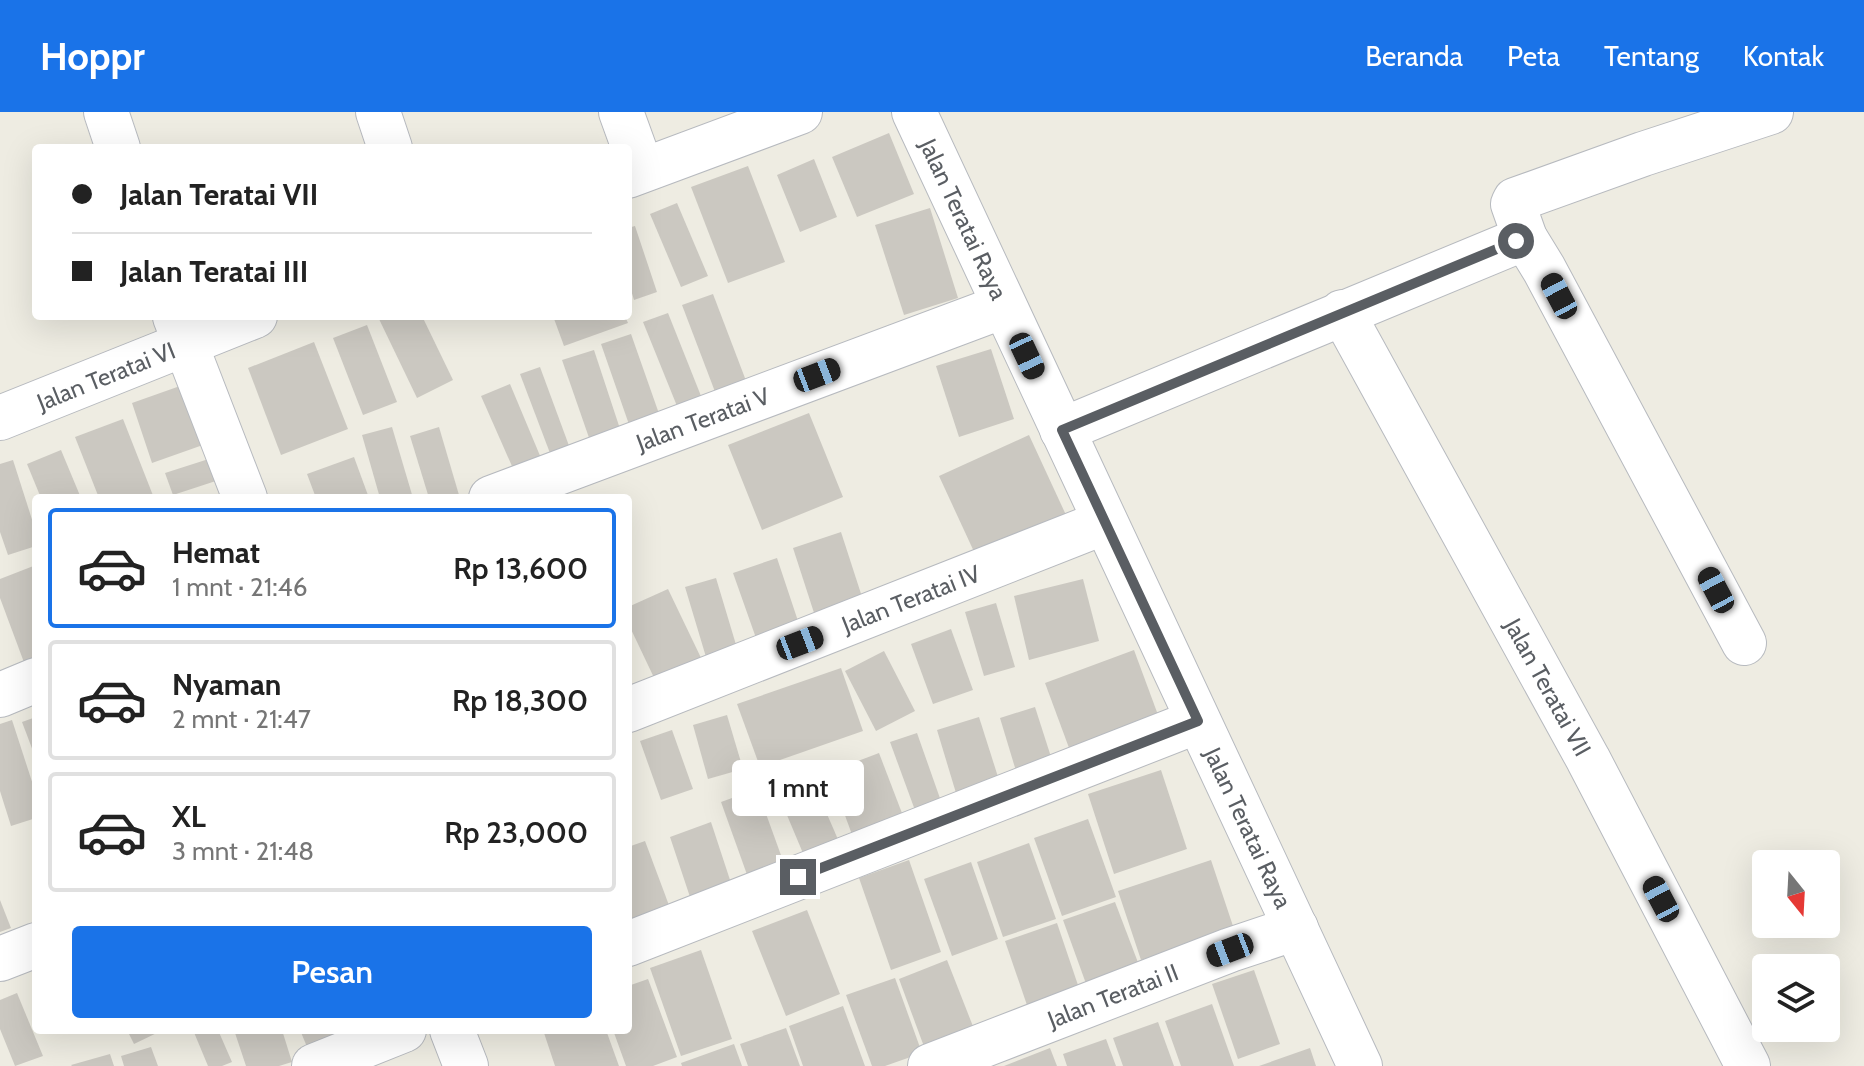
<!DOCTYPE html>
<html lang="id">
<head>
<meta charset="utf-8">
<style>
  body { margin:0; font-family:Cabin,sans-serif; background:#f6f6f6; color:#222; height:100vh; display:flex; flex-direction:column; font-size:30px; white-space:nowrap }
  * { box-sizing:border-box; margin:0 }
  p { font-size:26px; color:#767676 }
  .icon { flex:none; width:44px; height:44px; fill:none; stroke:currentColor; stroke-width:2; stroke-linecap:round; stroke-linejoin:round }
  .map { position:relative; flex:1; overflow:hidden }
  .panel { position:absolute; left:32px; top:382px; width:600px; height:540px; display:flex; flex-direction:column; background:#fff; border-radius:8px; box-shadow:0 8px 32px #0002 }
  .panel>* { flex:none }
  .top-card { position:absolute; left:32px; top:32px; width:600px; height:176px; border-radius:8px; box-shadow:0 8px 32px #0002; display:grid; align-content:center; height:176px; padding:0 40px; background:#fff }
  .needle { width:52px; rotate:162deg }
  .buttons { position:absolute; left:1752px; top:738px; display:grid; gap:16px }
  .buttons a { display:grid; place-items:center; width:88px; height:88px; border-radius:8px; background:#fff; box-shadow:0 8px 32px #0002; font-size:40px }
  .end { position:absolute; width:36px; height:36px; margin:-18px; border:10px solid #5a5e63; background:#fff; box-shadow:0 0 0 4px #fff }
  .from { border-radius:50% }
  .bubble { position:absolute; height:56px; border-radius:8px; background:#fff; box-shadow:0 8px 32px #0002; font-size:26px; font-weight:600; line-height:56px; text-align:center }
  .car { position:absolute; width:24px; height:48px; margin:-24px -12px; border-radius:10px; box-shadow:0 0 6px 2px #0007; background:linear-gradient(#222 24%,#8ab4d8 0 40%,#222 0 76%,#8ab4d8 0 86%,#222 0) }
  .top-card b { display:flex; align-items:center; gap:28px; height:76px; font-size:30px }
  .top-card b+b { border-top:2px solid #e0e0e0 }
  .top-card i { width:20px; height:20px; background:#222 }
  ul { padding:14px 0 0; list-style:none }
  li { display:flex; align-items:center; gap:24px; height:120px; margin:0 16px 12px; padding:0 24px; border:4px solid #e0e0e0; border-radius:8px }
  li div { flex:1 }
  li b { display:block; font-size:30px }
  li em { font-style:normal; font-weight:600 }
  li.selected { border-color:#1a73e8 }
  li>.icon { width:72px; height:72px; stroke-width:1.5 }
  .action { display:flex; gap:16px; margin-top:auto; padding:16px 40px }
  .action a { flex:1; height:92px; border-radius:8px; background:#1a73e8; color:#fff; font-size:32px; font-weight:600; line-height:92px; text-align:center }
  header { display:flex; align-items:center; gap:48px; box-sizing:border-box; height:112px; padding:0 40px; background:#1a73e8; color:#fff }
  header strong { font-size:38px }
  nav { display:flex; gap:44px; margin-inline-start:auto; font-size:28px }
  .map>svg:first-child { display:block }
  .building { fill:#cbc8c1 }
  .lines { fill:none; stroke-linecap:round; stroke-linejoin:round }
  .minor-casing { stroke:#b7babf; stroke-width:46 }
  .minor { stroke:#fff; stroke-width:44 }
  .route { stroke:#5a5e63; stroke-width:10 }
  .labels { text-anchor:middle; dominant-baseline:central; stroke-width:7; stroke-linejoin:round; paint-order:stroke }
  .street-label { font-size:24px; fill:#5a5e63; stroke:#fff }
</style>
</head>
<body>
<header>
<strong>Hoppr</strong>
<nav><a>Beranda</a><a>Peta</a><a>Tentang</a><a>Kontak</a></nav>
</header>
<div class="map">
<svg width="1864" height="954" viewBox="0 0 1864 954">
  <rect width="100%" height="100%" fill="#eeece2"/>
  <g class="building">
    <polygon points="889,21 914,82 857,105 832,45"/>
    <polygon points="814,47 837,105 800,120 777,63"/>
    <polygon points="748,54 785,150 728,171 691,75"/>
    <polygon points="677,91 708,164 681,175 650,102"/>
    <polygon points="930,96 958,186 904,203 875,113"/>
    <polygon points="635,114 657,180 634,188 628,168 628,116"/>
    <polygon points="713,182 748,274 717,285 682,193"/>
    <polygon points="668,201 703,289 679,299 643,210"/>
    <polygon points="386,204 422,204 453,268 417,286 379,207"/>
    <polygon points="553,204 625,204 628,211 564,234"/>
    <polygon points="367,213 397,290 363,303 333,226"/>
    <polygon points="631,222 663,313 633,324 601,232"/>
    <polygon points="314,230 348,317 281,343 248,256"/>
    <polygon points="991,237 1014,307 959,325 936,254"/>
    <polygon points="594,238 625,332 595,343 562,248"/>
    <polygon points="540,255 575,350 556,357 520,262"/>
    <polygon points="197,268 217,328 152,351 132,291"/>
    <polygon points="510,272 546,358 519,370 481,284"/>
    <polygon points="809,301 843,385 762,418 728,333"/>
    <polygon points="123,307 154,386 99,386 75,325"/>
    <polygon points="392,315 413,386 380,386 362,323"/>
    <polygon points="439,315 459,383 449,386 429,386 410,324"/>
    <polygon points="1029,323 1072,416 982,457 939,364"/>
    <polygon points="61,338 81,386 41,386 27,352"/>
    <polygon points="218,344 225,366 173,383 165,361"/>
    <polygon points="354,345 369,386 316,386 307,362"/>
    <polygon points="13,348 36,420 36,434 8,443 0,420 0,352"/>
    <polygon points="841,420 864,491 816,507 793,436"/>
    <polygon points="777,446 799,512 756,526 733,461"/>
    <polygon points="36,453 36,549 25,553 0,486 0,467"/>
    <polygon points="716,466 737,536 706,545 685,475"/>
    <polygon points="1083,467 1099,529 1029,548 1014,484"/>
    <polygon points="668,477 703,550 657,572 628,511 628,495"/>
    <polygon points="996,491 1015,555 984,564 965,500"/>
    <polygon points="951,517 973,578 933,592 911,532"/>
    <polygon points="1134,538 1161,611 1072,644 1045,571"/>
    <polygon points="884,539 915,599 876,619 845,559"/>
    <polygon points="841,556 863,619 760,655 737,592"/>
    <polygon points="1035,595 1052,648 1016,659 1000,606"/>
    <polygon points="727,603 743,657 708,667 693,613"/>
    <polygon points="36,605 36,647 22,610"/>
    <polygon points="979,605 999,668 956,681 937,618"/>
    <polygon points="12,608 36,682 36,706 11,714 0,679 0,612"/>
    <polygon points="672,618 693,677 661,688 640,629"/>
    <polygon points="917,621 942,692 916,701 890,630"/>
    <polygon points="879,641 905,709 854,728 829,660"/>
    <polygon points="1161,658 1187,737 1114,762 1088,682"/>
    <polygon points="810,663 840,732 805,746 776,677"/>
    <polygon points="757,677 786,757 750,771 721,690"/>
    <polygon points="1088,707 1116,785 1062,804 1034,726"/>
    <polygon points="711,710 731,771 690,785 670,725"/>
    <polygon points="645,729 673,804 635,817 628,797 628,735"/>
    <polygon points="1029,731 1056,807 1003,825 977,750"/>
    <polygon points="909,748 941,840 891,858 859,766"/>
    <polygon points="1211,748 1234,817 1141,848 1118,779"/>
    <polygon points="971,750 998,827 952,844 924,767"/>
    <polygon points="0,788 11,816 0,820"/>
    <polygon points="1115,790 1142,861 1089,880 1063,808"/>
    <polygon points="807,798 840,882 786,904 752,819"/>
    <polygon points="1057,811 1081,882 1029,899 1005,829"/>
    <polygon points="701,838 732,927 681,944 650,856"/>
    <polygon points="947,848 976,922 926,940 899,867"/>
    <polygon points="1254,858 1280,932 1238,947 1212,872"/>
    <polygon points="895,866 922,941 885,954 872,954 846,883"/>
    <polygon points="648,867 677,945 653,954 626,954 613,918 628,918 628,874"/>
    <polygon points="17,881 43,944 15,954 0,917 0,888"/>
    <polygon points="1212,892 1234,954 1181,954 1165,909"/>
    <polygon points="843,894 865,954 803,954 789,914"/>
    <polygon points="1158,910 1174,954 1123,954 1113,926"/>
    <polygon points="786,916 800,954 748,954 740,932"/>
    <polygon points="127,918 163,918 134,932"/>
    <polygon points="193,918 218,918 232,950 222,954 208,954"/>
    <polygon points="234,918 282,918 292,950 279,954 246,954"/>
    <polygon points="300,918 350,918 310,942"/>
    <polygon points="543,918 606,918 619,954 555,954"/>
    <polygon points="1106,927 1116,954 1067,954 1063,942"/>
    <polygon points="734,932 742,954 682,954 681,951"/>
    <polygon points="151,935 158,954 124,954 121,944"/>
    <polygon points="1050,936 1057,954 1004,954"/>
    <polygon points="1310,936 1316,954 1259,954"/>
    <polygon points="110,942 114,954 72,954 71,953"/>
  </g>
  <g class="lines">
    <g class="minor-casing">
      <g id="minor">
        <polyline points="106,0 118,36"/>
        <polyline points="378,0 390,36"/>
        <polyline points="621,0 642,58"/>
        <path id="s1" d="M914 0 1360 954"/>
        <polyline points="628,64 800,0"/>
        <path id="s2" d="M1342 200 1588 647 1748 954"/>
        <polyline points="175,205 245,386"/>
        <path id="s3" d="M0 306 255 204"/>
        <polyline points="1062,318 1525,126"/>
        <path id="s4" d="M491 386 1004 194"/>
        <polyline points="1744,531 1544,157 1525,126 1513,92 1515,88 1643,42 1771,0"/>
        <polyline points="0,583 36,568"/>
        <path id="s5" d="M628 598 1105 410"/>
        <polyline points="628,832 1198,609"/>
        <polyline points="0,847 36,833"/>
        <polyline points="452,918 466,954"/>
        <polyline points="314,954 404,918"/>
        <path id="s6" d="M930 954 1230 838 1296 816"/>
      </g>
    </g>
    <use href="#minor" class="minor"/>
  </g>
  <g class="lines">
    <polyline class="route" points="798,765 1198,609 1062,318 1516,129"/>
  </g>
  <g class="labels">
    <g class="street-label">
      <text stroke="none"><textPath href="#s1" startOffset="118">Jalan Teratai Raya</textPath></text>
      <text stroke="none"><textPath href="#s3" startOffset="114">Jalan Teratai VI</textPath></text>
      <text stroke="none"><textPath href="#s4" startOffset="226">Jalan Teratai V</textPath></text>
      <text stroke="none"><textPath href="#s5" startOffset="304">Jalan Teratai IV</textPath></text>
      <text stroke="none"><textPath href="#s2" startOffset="428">Jalan Teratai VII</textPath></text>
      <text stroke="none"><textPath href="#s1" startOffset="790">Jalan Teratai Raya</textPath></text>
      <text stroke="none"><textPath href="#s6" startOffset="196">Jalan Teratai II</textPath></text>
    </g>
  </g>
</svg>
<div class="buttons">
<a><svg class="needle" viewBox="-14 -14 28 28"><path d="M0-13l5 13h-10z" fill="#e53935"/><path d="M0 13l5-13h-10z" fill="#767676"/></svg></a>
<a><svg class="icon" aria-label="layers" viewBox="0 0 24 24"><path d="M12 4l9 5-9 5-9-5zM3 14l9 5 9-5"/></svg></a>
</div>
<i class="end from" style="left:1516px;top:129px"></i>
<i class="end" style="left:798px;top:765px"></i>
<div class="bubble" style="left:732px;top:648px;width:132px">1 mnt</div>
<i class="car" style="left:1559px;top:184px;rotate:332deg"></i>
<i class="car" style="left:1027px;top:244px;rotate:155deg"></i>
<i class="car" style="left:817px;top:263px;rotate:69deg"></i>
<i class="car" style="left:1716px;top:478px;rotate:332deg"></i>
<i class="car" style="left:800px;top:531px;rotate:69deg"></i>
<i class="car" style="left:1661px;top:787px;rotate:332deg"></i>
<i class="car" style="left:1230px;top:838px;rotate:249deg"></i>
<div class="top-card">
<b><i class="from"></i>Jalan Teratai VII</b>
<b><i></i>Jalan Teratai III</b>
</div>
<section class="panel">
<ul>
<li class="selected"><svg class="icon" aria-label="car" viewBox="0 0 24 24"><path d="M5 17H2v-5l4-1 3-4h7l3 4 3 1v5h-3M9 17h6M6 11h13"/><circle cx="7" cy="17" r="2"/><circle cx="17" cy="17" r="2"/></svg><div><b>Hemat</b><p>1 mnt · 21:46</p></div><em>Rp 13,600</em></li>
<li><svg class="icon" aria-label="car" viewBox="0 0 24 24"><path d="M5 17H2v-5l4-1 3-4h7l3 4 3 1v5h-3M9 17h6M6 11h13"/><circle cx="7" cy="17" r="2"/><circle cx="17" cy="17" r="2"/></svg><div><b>Nyaman</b><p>2 mnt · 21:47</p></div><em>Rp 18,300</em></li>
<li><svg class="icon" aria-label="car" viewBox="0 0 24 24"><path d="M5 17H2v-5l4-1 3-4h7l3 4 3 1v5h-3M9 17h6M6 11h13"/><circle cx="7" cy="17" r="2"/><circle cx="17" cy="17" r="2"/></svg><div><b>XL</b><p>3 mnt · 21:48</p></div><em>Rp 23,000</em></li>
</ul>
<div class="action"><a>Pesan</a></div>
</section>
</div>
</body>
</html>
